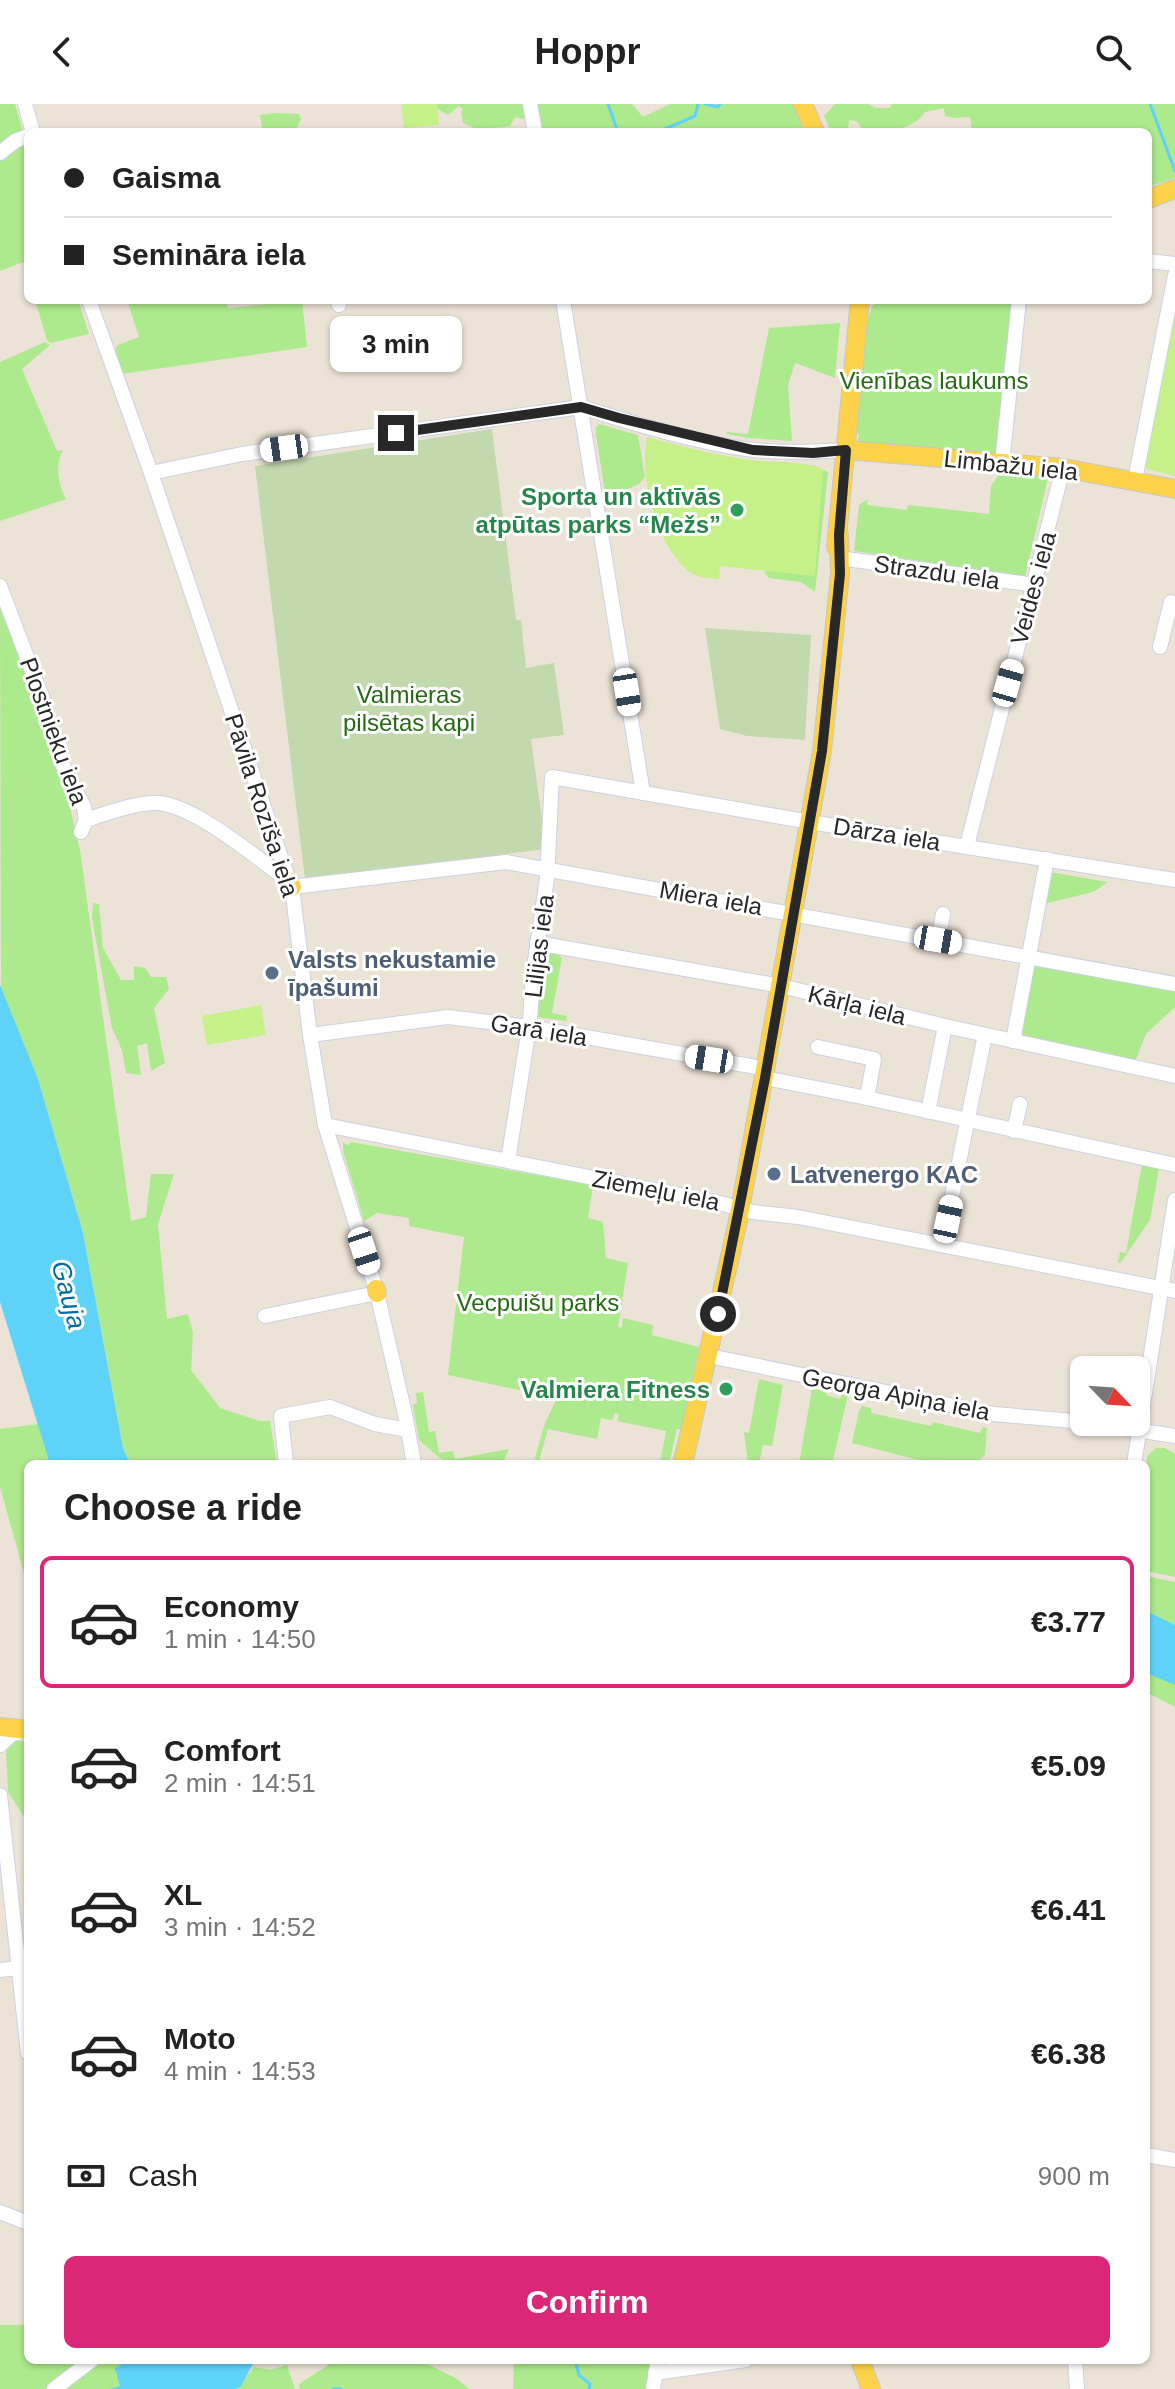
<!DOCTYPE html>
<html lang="en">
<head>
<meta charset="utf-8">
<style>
  body { margin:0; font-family:Arial,sans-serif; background:#f2f2f2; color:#222; height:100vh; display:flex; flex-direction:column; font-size:30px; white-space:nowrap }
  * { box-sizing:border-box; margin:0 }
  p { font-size:26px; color:#767676 }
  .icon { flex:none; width:44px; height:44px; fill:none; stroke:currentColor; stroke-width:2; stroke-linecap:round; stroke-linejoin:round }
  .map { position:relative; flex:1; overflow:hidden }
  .drawer { position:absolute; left:24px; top:1356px; width:1126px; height:904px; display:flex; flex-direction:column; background:#fff; border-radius:12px; box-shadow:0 2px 6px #0004 }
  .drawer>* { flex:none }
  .top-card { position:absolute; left:24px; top:24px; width:1128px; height:176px; border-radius:12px; box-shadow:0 2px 6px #0004; display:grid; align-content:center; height:176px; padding:0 40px; background:#fff }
  .needle { width:52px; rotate:115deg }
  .controls { position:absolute; left:1070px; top:1252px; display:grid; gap:16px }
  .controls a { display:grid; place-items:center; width:80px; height:80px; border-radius:12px; background:#fff; box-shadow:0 2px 6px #0004; font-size:40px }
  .end { position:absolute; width:36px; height:36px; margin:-18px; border:10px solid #282828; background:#fff; box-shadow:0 0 0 4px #fff }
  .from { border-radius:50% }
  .bubble { position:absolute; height:56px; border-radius:12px; background:#fff; box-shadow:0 2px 6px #0004; font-size:26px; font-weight:700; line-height:56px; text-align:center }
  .car { position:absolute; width:24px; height:48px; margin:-24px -12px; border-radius:10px; box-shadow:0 0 6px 2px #0007; background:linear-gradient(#fff 24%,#345 0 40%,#fff 0 76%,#345 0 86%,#fff 0) }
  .top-card b { display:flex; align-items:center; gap:28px; height:76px; font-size:30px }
  .top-card b+b { border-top:2px solid #e0e0e0 }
  .top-card i { width:20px; height:20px; background:#222 }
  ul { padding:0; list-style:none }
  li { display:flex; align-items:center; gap:24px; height:132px; margin:0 16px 12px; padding:0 24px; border:4px solid transparent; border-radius:12px }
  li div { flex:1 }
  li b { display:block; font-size:30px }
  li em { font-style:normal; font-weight:700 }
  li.active { border-color:#db2777 }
  li>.icon { width:72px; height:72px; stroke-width:1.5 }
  h2 { padding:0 40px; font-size:36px; line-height:96px }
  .pay { display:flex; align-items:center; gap:20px; height:88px; padding:0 40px; font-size:30px }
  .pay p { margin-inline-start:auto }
  .primary-button { display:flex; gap:16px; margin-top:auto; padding:16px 40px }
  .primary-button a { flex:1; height:92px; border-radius:12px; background:#db2777; color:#fff; font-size:32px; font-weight:700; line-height:92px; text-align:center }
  header { display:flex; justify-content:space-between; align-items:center; height:104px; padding:0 40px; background:#fff; font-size:36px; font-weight:700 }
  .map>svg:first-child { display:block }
  .green { fill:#ade98d }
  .cemetery { fill:#c2d8ad }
  .pitch { fill:#c6f188 }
  .water { fill:#5fd2fa }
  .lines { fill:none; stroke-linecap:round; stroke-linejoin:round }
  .stream { stroke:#5fd2fa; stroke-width:3 }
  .minor-casing { stroke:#ccd1e3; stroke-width:16 }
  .major-casing { stroke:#c7c7c7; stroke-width:20 }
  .minor { stroke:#fff; stroke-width:14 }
  .major { stroke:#fdd24b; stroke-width:18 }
  .route { stroke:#282828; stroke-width:10 }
  .leisure-dot { fill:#2e9e5b; stroke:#fff; stroke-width:3 }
  .service-dot { fill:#5c6f8a; stroke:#fff; stroke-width:3 }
  .labels { text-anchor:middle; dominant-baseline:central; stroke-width:6; stroke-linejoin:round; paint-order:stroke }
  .park-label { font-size:24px; fill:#256a12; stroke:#fff }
  .street-label { font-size:24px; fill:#282828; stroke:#fff }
  .leisure-label { font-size:24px; font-weight:bold; fill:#27864d; stroke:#fff; text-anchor:end }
  .service-label { font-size:24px; font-weight:bold; fill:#4e5e75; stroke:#fff; text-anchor:start }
  .water-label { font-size:26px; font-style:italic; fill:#016ca2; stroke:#fff }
</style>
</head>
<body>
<header><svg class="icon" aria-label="back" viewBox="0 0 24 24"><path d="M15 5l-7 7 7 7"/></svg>Hoppr<svg class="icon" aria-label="search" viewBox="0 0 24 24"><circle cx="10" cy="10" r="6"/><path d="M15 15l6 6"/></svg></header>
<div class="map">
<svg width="1175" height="2285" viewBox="0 0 1175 2285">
  <rect width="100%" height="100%" fill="#ece3d7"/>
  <g class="green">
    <polygon points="0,0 15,0 28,45 28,173 23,158 0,167"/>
    <path d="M429 0H523L529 9 523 15 515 13 510 22C500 25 490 22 481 27L463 19 461 8 463 5 459 2 448 11Z"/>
    <polygon points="530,0 632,0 643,13 670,0 802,0 815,28 535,28"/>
    <path d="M835 0H868L876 4H890L892 0H1175V74L1148 83V28H972L970 13 954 14 945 12 944 4 925 8C913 27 884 28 865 28L856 17 849 16 848 28H831L824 12Z"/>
    <polygon points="276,9 299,10 301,15 297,24 286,25 286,28 241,28 262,25 260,11"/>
    <polygon points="35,196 78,196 89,230 50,239 47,236"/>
    <polygon points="127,196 226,196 228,204 302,197 307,243 121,270 115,245 118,241 139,233"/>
    <polygon points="882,196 1014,196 999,353 857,342 859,330 856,329 867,219 872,202"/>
    <polygon points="840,219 835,274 795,259 788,281 792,337 749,334 727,330 727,328 748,330 769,224"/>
    <path d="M45 238 50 241 22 265 57 347 63 346C55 361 58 380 66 395L0 417V258Z"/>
    <polygon points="599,320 638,331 645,373 639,380 606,395 596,330 596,323"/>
    <polygon points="812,361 828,368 815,488 801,478 769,474 765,469"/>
    <polygon points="1001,368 1042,371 1048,374 1025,473 854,447 859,401 868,395 867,401 907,406 908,401 989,410 991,382"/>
    <polygon points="0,480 44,592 80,746 131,1117 146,1113 151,1070 174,1070 158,1120 167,1215 188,1210 193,1228 191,1266 220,1304 260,1317 270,1317 277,1360 130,1360 123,1344 83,1129 38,975 1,888"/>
    <polygon points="1050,768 1108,778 1093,788 1044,800"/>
    <polygon points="93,799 99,800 103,844 121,876 134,876 134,862 145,864 151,873 166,873 169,885 154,904 165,959 151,967 147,939 137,942 141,971 126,969 122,946 112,924 92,814"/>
    <polygon points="546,848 557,850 562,854 552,909 566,912 567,917 537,913"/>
    <polygon points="1041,861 1175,887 1175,903 1146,930 1135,958 1022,933 1018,928 1031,865"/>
    <polygon points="351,1038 593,1081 588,1114 603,1118 606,1154 628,1159 618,1223 622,1224 623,1214 653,1221 652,1231 699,1243 675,1360 672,1360 680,1325 677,1325 669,1360 660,1359 666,1327 617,1317 619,1310 615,1309 612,1316 601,1314 597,1335 548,1325 538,1360 534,1358 545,1319 557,1294 448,1271 464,1133 409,1122 409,1114 377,1109 364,1117 343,1047 343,1039 348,1041"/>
    <polygon points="1142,1060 1159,1065 1150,1116 1121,1158 1118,1159 1120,1148 1126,1149"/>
    <polygon points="759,1275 783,1281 782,1286 772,1342 763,1341 759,1360 748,1360 744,1328 749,1329"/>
    <polygon points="812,1285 828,1287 826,1291 840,1295 842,1290 848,1291 833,1356 843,1360 799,1360"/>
    <polygon points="423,1288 429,1328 435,1327 439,1349 453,1347 455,1355 509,1345 504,1356 447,1360 419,1336 413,1301 417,1299 416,1289"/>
    <polygon points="862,1302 871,1304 871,1309 931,1322 933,1318 980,1329 983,1323 987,1324 985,1351 974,1360 934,1360 852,1339 859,1307"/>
    <polygon points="38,1320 50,1360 28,1360 28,1483 0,1383 0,1325"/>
    <polygon points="1156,1344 1165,1344 1175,1350 1175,1473 1146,1467 1146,1360 1148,1351"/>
    <polygon points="1146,1472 1175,1478 1175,1603 1146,1588"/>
    <polygon points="16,1637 28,1637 28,1713 25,1714 8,1688 6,1647"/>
    <polygon points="0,2221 28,2221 28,2256 131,2256 116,2264 120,2283 110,2285 0,2285"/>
    <polygon points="336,2256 420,2256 457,2275 469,2285 300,2285 299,2280"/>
    <polygon points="514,2256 652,2256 647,2285 513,2285"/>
    <polygon points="287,2261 295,2285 236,2285 254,2263 270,2266"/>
  </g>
  <g class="cemetery">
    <polygon points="492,325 516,516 521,516 526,564 554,559 564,631 531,635 546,745 305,775 255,362"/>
    <polygon points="705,524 811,531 805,636 747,632 720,625"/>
  </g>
  <g class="pitch">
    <polygon points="401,0 437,0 439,21 404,24"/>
    <polygon points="1175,211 1175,372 1147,365 1142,357"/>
    <path d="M647 333C681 342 715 351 750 356 776 359 799 356 823 365L815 472 720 462 719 475C709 474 696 474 688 467 656 439 639 374 647 333Z"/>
    <polygon points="261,901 266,931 207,941 202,912"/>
  </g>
  <g class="water">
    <polygon points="0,881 38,975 83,1129 123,1344 130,1360 50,1360 0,1198"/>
    <polygon points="1146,1507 1175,1521 1175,1581 1146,1569"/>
    <polygon points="131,2256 255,2256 241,2282 236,2285 110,2285 120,2282 115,2264"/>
  </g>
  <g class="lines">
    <g class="stream">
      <polyline points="608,0 618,28"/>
      <polyline points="705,0 718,3 720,0"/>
      <polyline points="1150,0 1175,67"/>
      <polyline points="663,28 665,25 695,12 698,0"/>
      <polyline points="580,2256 576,2260 579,2271 590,2280 589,2285"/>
      <polyline points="333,2285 341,2285"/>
    </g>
    <g class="minor-casing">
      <g id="minor">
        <polyline points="25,0 33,28"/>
        <polyline points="530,0 535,28"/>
        <polyline points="0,49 15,37 28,32"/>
        <polyline points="1148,157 1175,160"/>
        <polyline points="89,196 151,369 289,777"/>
        <polyline points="338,196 339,201"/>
        <polyline points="563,196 643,689"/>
        <polyline points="1002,359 1019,196"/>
        <path d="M151 369 242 350 581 303C632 319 701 340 754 346 785 349 815 348 846 346"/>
        <polyline points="1135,376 1175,171"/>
        <polyline points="839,454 1035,481"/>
        <polyline points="0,482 42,593 63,662 84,703 86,716 81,728"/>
        <polyline points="1160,543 1171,498"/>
        <path d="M86 716C104 710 140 697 160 699 200 705 255 753 289 777"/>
        <polyline points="967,742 1063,364"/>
        <polyline points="938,836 943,810"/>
        <polyline points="537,839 781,882 945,922 1175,972"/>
        <polyline points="310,931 448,913 529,923 767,965"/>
        <polyline points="1013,937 1047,755"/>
        <polyline points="818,943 874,955 867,994"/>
        <polyline points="765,974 867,994 1175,1061"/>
        <polyline points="928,1008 945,922"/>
        <polyline points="325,1021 716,1098 753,1108 798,1113 1175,1187"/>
        <polyline points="1014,1027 1020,1000"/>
        <polyline points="508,1057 530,917 533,870 547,774 552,673 810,718 1175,776"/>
        <polyline points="942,1141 985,931"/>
        <polyline points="376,1185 325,1021 310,931 292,783 506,758 1175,880"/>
        <polyline points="265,1212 377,1189 405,1310 414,1360"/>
        <polyline points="709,1252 994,1310 1084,1318"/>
        <polyline points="1086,1318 1175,1332"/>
        <polyline points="286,1360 281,1312 330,1303 375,1320 408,1326"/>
        <polyline points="1134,1360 1175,1096"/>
        <polyline points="0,1641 12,1630 23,1628"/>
        <polyline points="0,1691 28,1949"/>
        <polyline points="0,1866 28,1863"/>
        <polyline points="1146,2051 1175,2056"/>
        <polyline points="0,2108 28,2119"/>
        <polyline points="1075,2256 1077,2285"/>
        <polyline points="655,2269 746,2256"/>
        <polyline points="54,2285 92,2256"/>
        <polyline points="653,2285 658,2256"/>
      </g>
    </g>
    <g class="major-casing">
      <g id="major">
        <polyline points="803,0 815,28"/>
        <polyline points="1148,95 1175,85"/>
        <polyline points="846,346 1063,364 1175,385"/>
        <polyline points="836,443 860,196"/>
        <polyline points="289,777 292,783"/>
        <polyline points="376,1185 377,1189"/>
        <polyline points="683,1360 738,1117 822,647 840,470 839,431"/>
        <polyline points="0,1623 28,1626"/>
        <polyline points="860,2256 871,2285"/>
      </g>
    </g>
    <use href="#minor" class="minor"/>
    <use href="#major" class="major"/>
  </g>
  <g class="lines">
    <polyline class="route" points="396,329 581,303 619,314 753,346 813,349 846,346 839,431 840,470 822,647 765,974 718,1210"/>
  </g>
  <g class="leisure-dot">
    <circle cx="737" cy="406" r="8"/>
    <circle cx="726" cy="1285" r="8"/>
  </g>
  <g class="service-dot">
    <circle cx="272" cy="869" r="8"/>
    <circle cx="774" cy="1070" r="8"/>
  </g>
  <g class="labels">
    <g class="park-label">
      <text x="934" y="276">Vienības laukums</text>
      <text x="409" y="590">Valmieras<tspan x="409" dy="28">pilsētas kapi</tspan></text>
      <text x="538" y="1198">Vecpuišu parks</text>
    </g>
    <g class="street-label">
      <text transform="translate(1011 361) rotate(6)">Limbažu iela</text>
      <text transform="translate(937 468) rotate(8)">Strazdu iela</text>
      <text transform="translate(1033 484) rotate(-75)">Veides iela</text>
      <text transform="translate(54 627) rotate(70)">Plostnieku iela</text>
      <text transform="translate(262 701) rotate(72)">Pāvila Rozīša iela</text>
      <text transform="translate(887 730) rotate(9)">Dārza iela</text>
      <text transform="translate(711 794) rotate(10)">Miera iela</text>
      <text transform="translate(539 842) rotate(-83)">Lilijas iela</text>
      <text transform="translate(857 901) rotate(14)">Kārļa iela</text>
      <text transform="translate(539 926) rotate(9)">Garā iela</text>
      <text transform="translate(656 1086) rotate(11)">Ziemeļu iela</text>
      <text transform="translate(896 1290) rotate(11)">Georga Apiņa iela</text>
    </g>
    <g class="leisure-label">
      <text x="721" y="392">Sporta un aktīvās<tspan x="721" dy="28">atpūtas parks “Mežs”</tspan></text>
      <text x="710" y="1285">Valmiera Fitness</text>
    </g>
    <g class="service-label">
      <text x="288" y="855">Valsts nekustamie<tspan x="288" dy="28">īpašumi</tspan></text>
      <text x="790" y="1070">Latvenergo KAC</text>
    </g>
    <g class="water-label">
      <text transform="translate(69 1191) rotate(75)">Gauja</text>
    </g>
  </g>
</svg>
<div class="controls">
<a><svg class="needle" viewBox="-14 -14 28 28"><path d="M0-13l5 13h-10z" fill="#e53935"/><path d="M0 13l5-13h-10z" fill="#767676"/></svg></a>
</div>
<i class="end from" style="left:718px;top:1210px"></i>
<i class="end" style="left:396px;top:329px"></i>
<div class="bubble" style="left:330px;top:212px;width:132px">3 min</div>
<i class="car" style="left:284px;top:344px;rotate:262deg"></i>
<i class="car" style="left:1008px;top:579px;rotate:16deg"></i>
<i class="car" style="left:627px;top:588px;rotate:171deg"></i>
<i class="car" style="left:938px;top:836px;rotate:100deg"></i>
<i class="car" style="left:709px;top:955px;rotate:279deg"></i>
<i class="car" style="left:948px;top:1115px;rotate:12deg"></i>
<i class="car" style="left:364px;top:1147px;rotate:162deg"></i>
<div class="top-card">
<b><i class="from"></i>Gaisma</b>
<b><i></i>Semināra iela</b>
</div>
<section class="drawer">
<h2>Choose a ride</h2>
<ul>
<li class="active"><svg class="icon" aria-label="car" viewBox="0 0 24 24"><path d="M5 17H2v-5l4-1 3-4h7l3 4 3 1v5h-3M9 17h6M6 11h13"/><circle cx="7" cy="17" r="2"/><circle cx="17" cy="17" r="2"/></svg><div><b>Economy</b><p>1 min · 14:50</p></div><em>€3.77</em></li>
<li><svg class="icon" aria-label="car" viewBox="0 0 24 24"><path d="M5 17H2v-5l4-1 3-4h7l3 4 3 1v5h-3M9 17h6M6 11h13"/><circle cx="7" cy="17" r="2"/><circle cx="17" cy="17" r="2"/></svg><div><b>Comfort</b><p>2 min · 14:51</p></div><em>€5.09</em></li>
<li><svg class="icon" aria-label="car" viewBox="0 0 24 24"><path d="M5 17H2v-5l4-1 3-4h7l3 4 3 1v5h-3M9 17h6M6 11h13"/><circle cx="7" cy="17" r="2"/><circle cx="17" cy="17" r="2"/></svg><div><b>XL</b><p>3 min · 14:52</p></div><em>€6.41</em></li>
<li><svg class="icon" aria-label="car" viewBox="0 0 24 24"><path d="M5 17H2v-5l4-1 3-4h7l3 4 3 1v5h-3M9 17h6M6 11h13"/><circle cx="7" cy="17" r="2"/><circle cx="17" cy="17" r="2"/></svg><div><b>Moto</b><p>4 min · 14:53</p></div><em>€6.38</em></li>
</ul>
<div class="pay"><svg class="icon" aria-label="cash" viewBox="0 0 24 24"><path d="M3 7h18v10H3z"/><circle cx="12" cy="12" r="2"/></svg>Cash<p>900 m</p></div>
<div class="primary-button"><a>Confirm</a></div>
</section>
</div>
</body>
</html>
